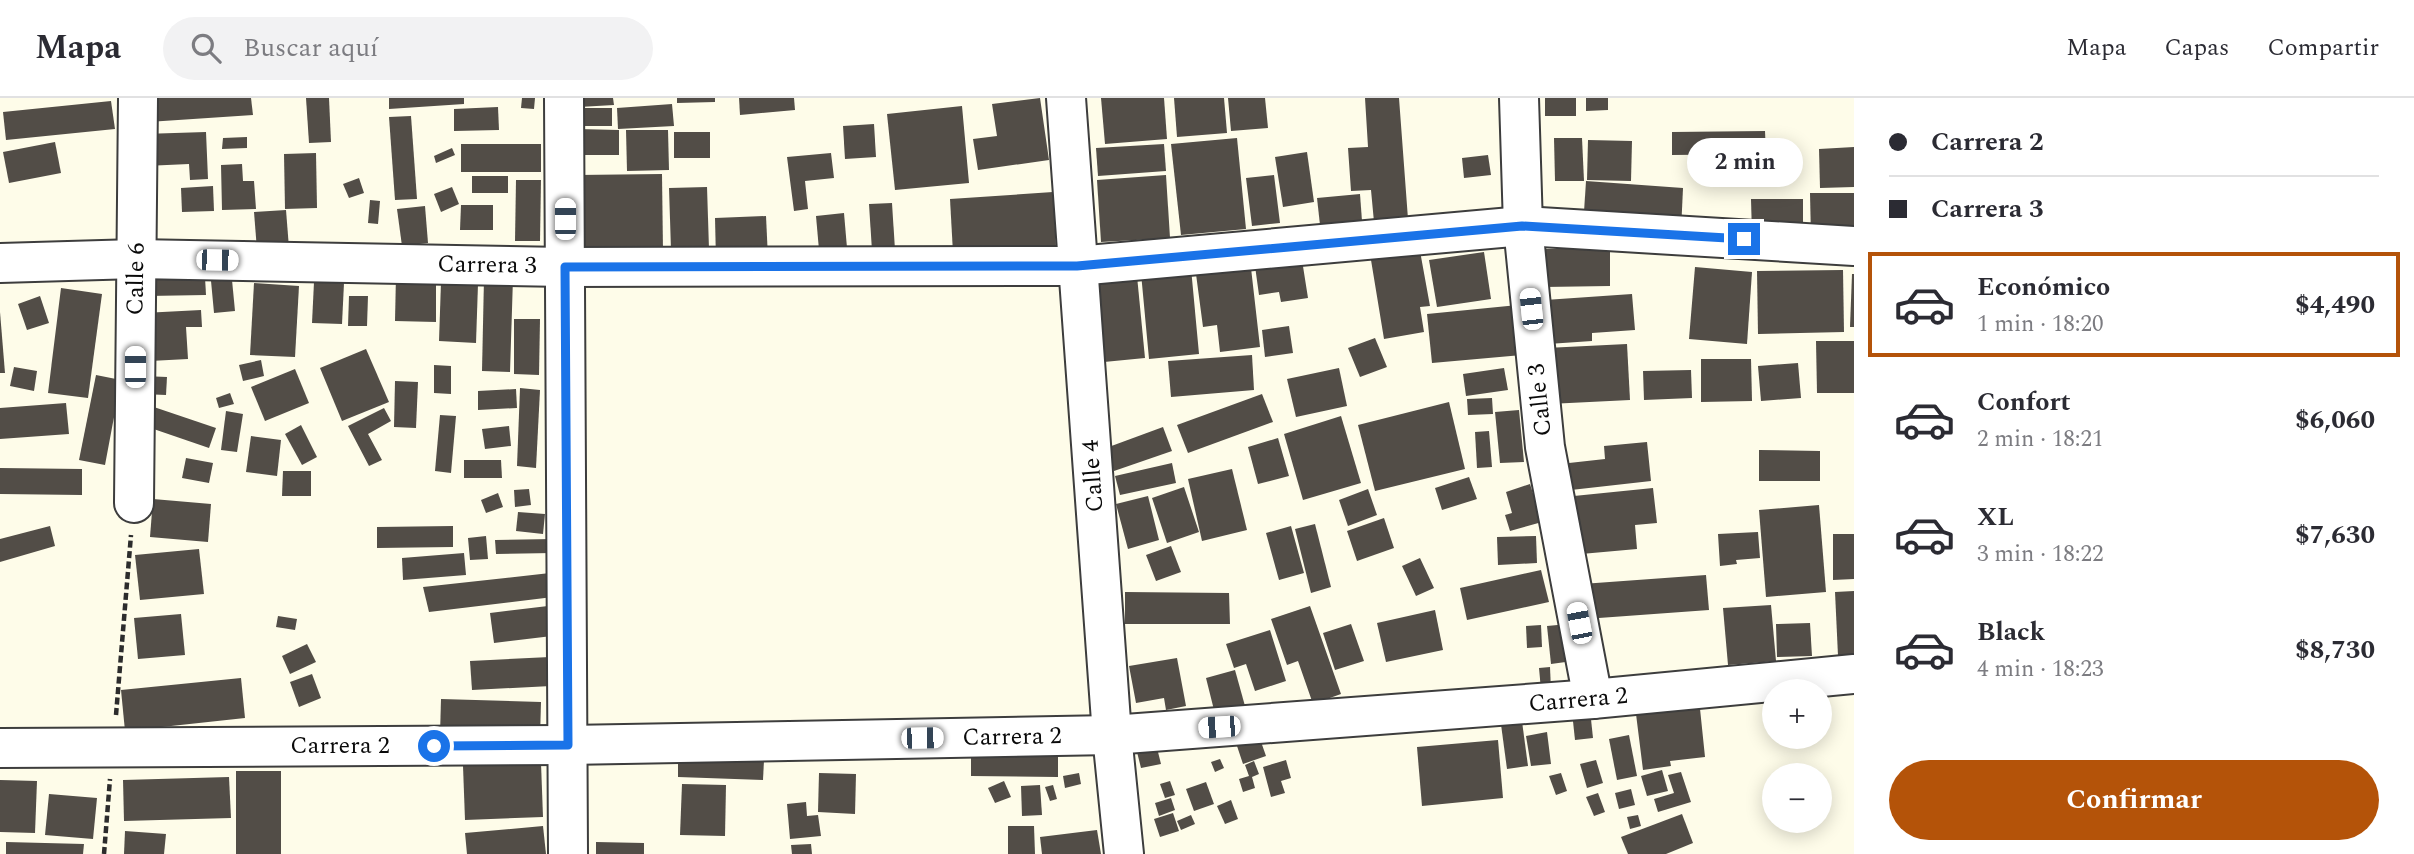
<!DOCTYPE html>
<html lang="es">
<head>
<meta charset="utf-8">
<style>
  body { margin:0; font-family:Spectral,serif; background:#f2f2f3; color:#2b2b33; height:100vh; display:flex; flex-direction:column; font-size:26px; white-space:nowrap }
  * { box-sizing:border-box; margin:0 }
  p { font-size:23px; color:#7c7c81 }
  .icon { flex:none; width:38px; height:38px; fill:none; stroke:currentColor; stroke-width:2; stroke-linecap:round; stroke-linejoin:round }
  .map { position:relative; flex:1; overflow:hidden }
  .side { display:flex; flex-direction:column; background:#fff; width:560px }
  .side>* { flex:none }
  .guide { display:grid; align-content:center; height:154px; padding:0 35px; background:#fff }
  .controls { position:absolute; left:1762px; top:581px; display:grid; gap:14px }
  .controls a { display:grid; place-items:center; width:70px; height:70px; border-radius:50%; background:#fff; box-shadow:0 4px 18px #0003; font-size:35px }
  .end { position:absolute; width:32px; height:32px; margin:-16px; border:9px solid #1a73e8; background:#fff; box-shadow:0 0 0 4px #fff }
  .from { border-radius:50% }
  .bubble { position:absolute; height:49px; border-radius:24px; background:#fff; box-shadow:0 4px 18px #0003; font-size:23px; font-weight:700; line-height:49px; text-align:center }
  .car { position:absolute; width:21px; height:42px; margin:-21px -10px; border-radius:9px; box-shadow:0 0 5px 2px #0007; background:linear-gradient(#fff 24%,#345 0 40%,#fff 0 76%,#345 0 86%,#fff 0) }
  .guide b { display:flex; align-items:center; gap:24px; height:66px; font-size:26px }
  .guide b+b { border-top:2px solid #e1e1e2 }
  .guide i { width:18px; height:18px; background:#2b2b33 }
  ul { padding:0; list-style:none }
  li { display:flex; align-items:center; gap:21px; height:105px; margin:0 14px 10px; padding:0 21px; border:4px solid transparent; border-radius:0px }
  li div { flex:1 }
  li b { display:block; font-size:26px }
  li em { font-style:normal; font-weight:700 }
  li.current { border-color:#b45309 }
  li>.icon { width:63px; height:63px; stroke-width:1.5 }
  .cta { display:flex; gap:14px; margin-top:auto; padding:14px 35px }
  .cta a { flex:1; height:80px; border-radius:42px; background:#b45309; color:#fff; font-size:28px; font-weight:700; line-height:80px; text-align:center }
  header { display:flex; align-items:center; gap:42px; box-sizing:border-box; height:98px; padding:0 35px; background:#fff; border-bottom:2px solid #e1e1e2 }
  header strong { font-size:33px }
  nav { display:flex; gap:38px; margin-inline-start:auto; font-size:24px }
  .search { width:490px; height:63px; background:#f2f2f3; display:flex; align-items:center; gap:18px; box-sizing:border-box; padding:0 24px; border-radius:38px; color:#7c7c81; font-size:26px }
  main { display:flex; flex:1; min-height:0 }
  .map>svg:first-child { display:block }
  .building { fill:#524d47 }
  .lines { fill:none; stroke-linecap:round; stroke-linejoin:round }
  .minor-casing { stroke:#3d3d3d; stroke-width:42 }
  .path { stroke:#2c2c2c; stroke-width:4.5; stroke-dasharray:7 3.5; stroke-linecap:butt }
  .minor { stroke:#fff; stroke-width:38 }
  .route { stroke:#1a73e8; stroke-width:9 }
  .labels { text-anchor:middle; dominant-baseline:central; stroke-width:7; stroke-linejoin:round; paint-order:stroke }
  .street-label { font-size:24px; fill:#0a0a0a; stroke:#fff }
</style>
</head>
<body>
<header>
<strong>Mapa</strong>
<div class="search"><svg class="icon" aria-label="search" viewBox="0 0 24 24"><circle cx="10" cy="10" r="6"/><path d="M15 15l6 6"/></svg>Buscar aquí</div>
<nav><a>Mapa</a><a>Capas</a><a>Compartir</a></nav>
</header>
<main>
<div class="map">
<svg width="1854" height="756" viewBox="0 0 1854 756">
  <rect width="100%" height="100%" fill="#fefce9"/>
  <g class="building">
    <polygon points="146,0 251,0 253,17 148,24"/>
    <polygon points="306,0 329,0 331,44 309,45"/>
    <polygon points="389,0 464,0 464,6 389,11"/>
    <polygon points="522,0 535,0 534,11 521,10"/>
    <polygon points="579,0 613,0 614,7 579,9"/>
    <polygon points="677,0 715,0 715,4 677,5"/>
    <polygon points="739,0 794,0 795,12 740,17"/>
    <polygon points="1040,0 1049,62 978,72 973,41 997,38 992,6"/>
    <polygon points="1101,0 1164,0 1167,41 1105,46"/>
    <polygon points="1174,0 1224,0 1227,35 1177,39"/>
    <polygon points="1228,0 1265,0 1268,30 1231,33"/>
    <polygon points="1365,0 1399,0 1408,121 1374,124 1371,92 1351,93 1348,50 1368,49"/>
    <rect x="1545" y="0" width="31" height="18"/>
    <polygon points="1586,0 1608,0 1608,12 1586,13"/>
    <polygon points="111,3 115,31 6,42 3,14"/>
    <polygon points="672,6 674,28 618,31 617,10"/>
    <polygon points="962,8 969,85 895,92 887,16"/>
    <polygon points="498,9 499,32 454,33 454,11"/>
    <rect x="580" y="10" width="32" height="18"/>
    <polygon points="411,18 417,101 395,102 389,19"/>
    <polygon points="874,26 876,59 845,61 843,28"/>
    <polygon points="578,31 619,32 619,57 578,57"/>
    <polygon points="626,32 668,32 669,72 627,73"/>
    <polygon points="1765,33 1766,56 1672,57 1672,34"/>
    <polygon points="206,34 208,81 190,82 189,66 145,68 143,36"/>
    <rect x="674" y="34" width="36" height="26"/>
    <polygon points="247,39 247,50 222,51 223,40"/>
    <polygon points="1237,40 1246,131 1181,137 1171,46"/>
    <polygon points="1554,40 1582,40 1584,83 1555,83"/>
    <polygon points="1588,42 1632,43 1631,83 1587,82"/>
    <polygon points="55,44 61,75 9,85 3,54"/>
    <rect x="461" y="46" width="80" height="28"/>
    <polygon points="1164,46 1166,73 1098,78 1096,50"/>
    <polygon points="1854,49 1854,89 1820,90 1819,51"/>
    <polygon points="452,50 455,57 436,65 434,58"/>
    <polygon points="1307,54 1314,104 1283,109 1275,59"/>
    <polygon points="316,55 317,110 285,111 284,56"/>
    <polygon points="831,55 834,80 805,83 808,111 794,113 787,59"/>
    <polygon points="1488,57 1491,77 1464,80 1462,60"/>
    <polygon points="242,66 243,83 254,83 256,111 222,112 221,67"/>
    <polygon points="662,76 663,154 578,155 577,77"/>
    <polygon points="1166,77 1170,140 1101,144 1097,82"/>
    <polygon points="1274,77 1280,125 1252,128 1246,80"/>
    <rect x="472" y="78" width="36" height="17"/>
    <polygon points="359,80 364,95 349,100 343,86"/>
    <polygon points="516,82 541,82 540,143 515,143"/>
    <polygon points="1586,83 1683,90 1681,133 1584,114"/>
    <polygon points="213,88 214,113 182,114 181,90"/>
    <polygon points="452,89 459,106 441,114 434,96"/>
    <polygon points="707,89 709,151 671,152 669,90"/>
    <polygon points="1053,94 1056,149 953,155 950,101"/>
    <polygon points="1810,95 1854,95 1854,139 1811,140"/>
    <polygon points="1360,96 1362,123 1320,127 1317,100"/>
    <polygon points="1751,101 1803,101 1803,137 1752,137"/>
    <polygon points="370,102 380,103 378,126 368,125"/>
    <polygon points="892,105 895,152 872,153 869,106"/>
    <polygon points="461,107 493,107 493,132 460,132"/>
    <polygon points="425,108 428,145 402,148 397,111"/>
    <polygon points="286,112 289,150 257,152 254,114"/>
    <polygon points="844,115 847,150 819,152 816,118"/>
    <polygon points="766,118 768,160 716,162 715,120"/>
    <polygon points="1543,151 1610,151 1610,188 1544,189"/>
    <polygon points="1420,153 1430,208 1420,209 1424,234 1384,241 1371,162"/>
    <polygon points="1484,154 1491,201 1437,209 1429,162"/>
    <polygon points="1302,162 1308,200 1281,204 1279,194 1259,197 1255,168"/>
    <polygon points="1695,169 1752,174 1747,246 1689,241"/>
    <polygon points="1191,170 1199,256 1149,261 1141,175"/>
    <polygon points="1251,170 1260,249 1220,254 1217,227 1203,229 1196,176"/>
    <polygon points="1843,172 1844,234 1758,236 1757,173"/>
    <polygon points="1852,176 1854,176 1854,229 1850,229"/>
    <polygon points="396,177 436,179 436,224 395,223"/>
    <polygon points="1137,178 1145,260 1104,264 1098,182"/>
    <polygon points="205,179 206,197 147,198 146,180"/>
    <polygon points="484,180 513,180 510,274 482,273"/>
    <polygon points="232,182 235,213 214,215 211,183"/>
    <polygon points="314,184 344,185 342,226 312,225"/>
    <polygon points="441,184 478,186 476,245 439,243"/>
    <polygon points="254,185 299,188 295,259 250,257"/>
    <polygon points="61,190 102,196 88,300 48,295"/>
    <polygon points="1632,196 1635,232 1592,235 1592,243 1548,246 1545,202"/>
    <polygon points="40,198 49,225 27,232 18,206"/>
    <polygon points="349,198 368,198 367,228 348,228"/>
    <polygon points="1518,207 1522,257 1432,265 1427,216"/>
    <polygon points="201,212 202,229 186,229 188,261 150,263 143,215"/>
    <polygon points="0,214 5,275 0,275"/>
    <polygon points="514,221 540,221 539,277 514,276"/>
    <polygon points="1289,228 1293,255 1265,259 1262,232"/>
    <polygon points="1375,240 1387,269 1360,279 1348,250"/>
    <polygon points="1816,243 1854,243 1854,295 1817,295"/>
    <polygon points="1627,246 1630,302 1549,306 1546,250"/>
    <polygon points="366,251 389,304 342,323 320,270"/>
    <polygon points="1252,257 1254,292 1171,299 1168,263"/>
    <polygon points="1701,261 1751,261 1752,303 1701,304"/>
    <polygon points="261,262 264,278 243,283 239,267"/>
    <polygon points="1798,265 1801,300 1761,303 1758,268"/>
    <polygon points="434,267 451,268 451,296 434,295"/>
    <polygon points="14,269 37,273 34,293 10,288"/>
    <polygon points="1339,270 1347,308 1296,319 1287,281"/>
    <polygon points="1504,270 1508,292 1466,298 1463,276"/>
    <polygon points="295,271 309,305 265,323 251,289"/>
    <polygon points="1691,272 1692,300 1644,302 1643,273"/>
    <polygon points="96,277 121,282 105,367 79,362"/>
    <polygon points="143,278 167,279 166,297 142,296"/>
    <polygon points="395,283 418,284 416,330 394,329"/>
    <polygon points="520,290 540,292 536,370 517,368"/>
    <polygon points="516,291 517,310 478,312 478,293"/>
    <polygon points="230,295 234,306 219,310 216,300"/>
    <polygon points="1262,296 1273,324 1188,355 1177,327"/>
    <polygon points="1492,300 1493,316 1468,317 1467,301"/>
    <polygon points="1449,304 1465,371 1375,393 1358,327"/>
    <polygon points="66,305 69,336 0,341 0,310"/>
    <polygon points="145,306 216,330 209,350 139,326"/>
    <polygon points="384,310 391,323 368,336 382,362 369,368 348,328"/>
    <polygon points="1519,312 1524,364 1500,365 1495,314"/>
    <polygon points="226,313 243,316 237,354 221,352"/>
    <polygon points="440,317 456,318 451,375 435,373"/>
    <polygon points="1341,318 1361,385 1303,402 1284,336"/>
    <polygon points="301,327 317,359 302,367 285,336"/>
    <polygon points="509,328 511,348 485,351 482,331"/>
    <polygon points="1163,329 1172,353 1114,373 1106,350"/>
    <polygon points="1489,333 1492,369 1477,370 1475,334"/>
    <polygon points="251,338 281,342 277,378 246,374"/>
    <polygon points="1278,340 1289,378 1258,386 1248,349"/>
    <polygon points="1647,344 1651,383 1562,393 1560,366 1605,361 1604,348"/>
    <polygon points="1759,352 1820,353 1820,383 1759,383"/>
    <polygon points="186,360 213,365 209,385 182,380"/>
    <polygon points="464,362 501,362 502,380 464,380"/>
    <polygon points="1172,365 1176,385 1120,397 1115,378"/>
    <polygon points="0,370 82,371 82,397 0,396"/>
    <polygon points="1232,371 1247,432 1202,443 1188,381"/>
    <polygon points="283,373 311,373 311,398 282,398"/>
    <polygon points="1469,379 1477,401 1442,412 1435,390"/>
    <polygon points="1530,386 1542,424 1510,433 1505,417 1512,415 1506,394"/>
    <polygon points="1184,389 1199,434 1167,445 1152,400"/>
    <polygon points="1653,390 1657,425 1635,427 1637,451 1570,457 1564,399"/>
    <polygon points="529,391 531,407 515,409 514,392"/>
    <polygon points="1368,391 1377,417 1348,428 1339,402"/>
    <polygon points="498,395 503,409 486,415 481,402"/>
    <polygon points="1148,398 1159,442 1128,451 1116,406"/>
    <polygon points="153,401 211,406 208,444 150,439"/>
    <polygon points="1819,407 1826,494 1766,499 1759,412"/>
    <polygon points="518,414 545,416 543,436 516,433"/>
    <polygon points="1384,420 1394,450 1357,463 1347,433"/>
    <polygon points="1315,426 1331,489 1311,495 1295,431"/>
    <polygon points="50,428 55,448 0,464 0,441"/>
    <polygon points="453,428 453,449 377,450 377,429"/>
    <polygon points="1291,428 1304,475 1279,482 1266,435"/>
    <polygon points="1758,434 1760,460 1736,462 1737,466 1720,468 1718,436"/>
    <polygon points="1833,436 1854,436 1854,481 1833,482"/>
    <polygon points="486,438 488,461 470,462 468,440"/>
    <polygon points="1536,438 1537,465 1498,467 1497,439"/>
    <polygon points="553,441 553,455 496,456 495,442"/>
    <polygon points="1171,448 1181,474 1156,483 1146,457"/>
    <polygon points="199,451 204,496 140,502 135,457"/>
    <polygon points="464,455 466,477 403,482 402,460"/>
    <polygon points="1420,460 1434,490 1416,498 1402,468"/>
    <polygon points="1541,472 1549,504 1467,522 1460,490"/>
    <polygon points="550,475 553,499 429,514 423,489"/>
    <polygon points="1706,477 1709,512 1585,521 1582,486"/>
    <polygon points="1854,493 1854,557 1838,558 1835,494"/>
    <polygon points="1125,494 1229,495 1230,526 1125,526"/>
    <polygon points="1771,507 1776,563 1728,567 1723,510"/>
    <polygon points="548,508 552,538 494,545 490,515"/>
    <polygon points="1310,508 1341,596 1313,606 1298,563 1287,567 1271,521"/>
    <polygon points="1435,512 1443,552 1386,564 1377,525"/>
    <polygon points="181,516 185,557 138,561 134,520"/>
    <polygon points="278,518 297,521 295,532 276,529"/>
    <polygon points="1810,525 1812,558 1777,559 1776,526"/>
    <polygon points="1351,526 1364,563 1335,572 1323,535"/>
    <polygon points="1568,526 1573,563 1551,566 1547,528"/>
    <polygon points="1541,527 1542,549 1527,550 1526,528"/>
    <polygon points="1270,532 1286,583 1255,593 1246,566 1234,570 1226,546"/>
    <polygon points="307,546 316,564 290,576 282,558"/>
    <polygon points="550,559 551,588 472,592 470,563"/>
    <polygon points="1177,560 1186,608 1166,612 1164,600 1136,605 1129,568"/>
    <polygon points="1550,569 1551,592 1541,592 1539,570"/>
    <polygon points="1235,572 1245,608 1215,616 1206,580"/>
    <polygon points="312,576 321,600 299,609 290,584"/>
    <polygon points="241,580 245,620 125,633 121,592"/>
    <polygon points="441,601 541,604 540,640 440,637"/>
    <polygon points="1699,601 1705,659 1670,663 1671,668 1643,672 1635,608"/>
    <polygon points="1590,612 1593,640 1575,642 1572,614"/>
    <polygon points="1521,616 1528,668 1507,671 1500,619"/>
    <polygon points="1547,634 1551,666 1531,668 1526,638"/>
    <polygon points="1629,637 1637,678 1617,682 1609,641"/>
    <polygon points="1259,638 1266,658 1243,666 1236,645"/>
    <polygon points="1498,642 1503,700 1422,708 1417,649"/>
    <polygon points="1156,646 1161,666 1141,670 1136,650"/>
    <polygon points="971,654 1058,654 1058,679 971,678"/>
    <polygon points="678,658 764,662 763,682 678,679"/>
    <polygon points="1220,661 1224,670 1215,674 1211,664"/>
    <polygon points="1286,662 1291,680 1281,683 1285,695 1271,699 1263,669"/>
    <polygon points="1596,662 1603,685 1587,690 1580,666"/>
    <polygon points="1254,663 1259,676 1252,679 1255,690 1243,694 1239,681 1249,678 1245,667"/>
    <polygon points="541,665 543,719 465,722 463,668"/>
    <polygon points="1662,672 1668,693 1647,698 1641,678"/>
    <rect x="236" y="673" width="45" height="83"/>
    <polygon points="1681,674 1691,704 1658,714 1654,701 1674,695 1668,677"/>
    <polygon points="819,675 856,676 855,716 818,714"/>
    <polygon points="1079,675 1081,686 1065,690 1063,678"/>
    <polygon points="1561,675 1567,693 1556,697 1549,678"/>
    <polygon points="229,679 231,720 124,723 123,682"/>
    <polygon points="0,682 37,683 35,735 0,734"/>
    <polygon points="1004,683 1011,699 995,705 988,690"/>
    <polygon points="1170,683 1175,697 1165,700 1160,686"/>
    <polygon points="1206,684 1214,706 1194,713 1186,691"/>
    <polygon points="682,686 726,687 725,738 680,737"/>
    <polygon points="1040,687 1042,717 1022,718 1021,688"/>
    <polygon points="1053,687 1057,701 1050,703 1045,689"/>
    <polygon points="1631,691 1635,707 1619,711 1615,695"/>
    <polygon points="1598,695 1605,714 1594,718 1586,699"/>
    <polygon points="49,696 97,700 93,741 45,737"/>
    <polygon points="1171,700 1175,712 1159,718 1155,705"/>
    <polygon points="1231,702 1238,721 1225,726 1217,708"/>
    <polygon points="806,704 807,718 818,717 821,738 790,741 787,706"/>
    <polygon points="1173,715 1179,733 1160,739 1154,721"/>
    <polygon points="1682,716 1693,745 1666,756 1628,756 1621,739"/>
    <polygon points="1191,717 1195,726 1181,732 1177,723"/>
    <polygon points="1638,717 1641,728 1630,731 1627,719"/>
    <polygon points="543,728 546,756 467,756 465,735"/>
    <polygon points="1008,728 1034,728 1035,756 1008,756"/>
    <polygon points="1097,732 1101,756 1042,756 1040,739"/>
    <polygon points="125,733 166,736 164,756 124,756"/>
    <polygon points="6,744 84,746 83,756 6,756"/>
    <polygon points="596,744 644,745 644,756 596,756"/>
    <polygon points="811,746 812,756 792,756 791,747"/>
  </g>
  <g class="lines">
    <g class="minor-casing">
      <g id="minor">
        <polyline points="564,0 568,756"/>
        <polyline points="1066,0 1112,637 1124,756"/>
        <polyline points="1519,0 1523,128 1545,349 1593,601"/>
        <polyline points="0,165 136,161 565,169 1077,168 1523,128 1854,148"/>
        <polyline points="134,405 138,0"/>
        <polyline points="0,650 568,647 1112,637 1593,601 1854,576"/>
      </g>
    </g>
    <g class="path">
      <polyline points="116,617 131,437"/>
      <polyline points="104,756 110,681"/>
    </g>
    <use href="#minor" class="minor"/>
  </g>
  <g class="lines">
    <polyline class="route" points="434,648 568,647 565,169 1077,168 1522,128 1744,141"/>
  </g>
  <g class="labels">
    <g class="street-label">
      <text transform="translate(487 167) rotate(1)">Carrera 3</text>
      <text transform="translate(136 181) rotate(-89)">Calle 6</text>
      <text transform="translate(1540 302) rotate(-96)">Calle 3</text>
      <text transform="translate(1093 378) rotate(-94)">Calle 4</text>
      <text transform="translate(1578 602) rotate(-5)">Carrera 2</text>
      <text transform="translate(1012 639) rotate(-1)">Carrera 2</text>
      <text x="340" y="648">Carrera 2</text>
    </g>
  </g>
</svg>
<div class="controls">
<a>+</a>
<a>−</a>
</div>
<i class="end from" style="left:434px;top:648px"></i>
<i class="end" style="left:1744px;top:141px"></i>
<div class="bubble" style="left:1687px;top:40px;width:116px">2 min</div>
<i class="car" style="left:565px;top:121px;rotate:0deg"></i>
<i class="car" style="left:217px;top:162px;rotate:91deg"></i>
<i class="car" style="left:1531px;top:211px;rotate:354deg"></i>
<i class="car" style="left:135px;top:269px;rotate:0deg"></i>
<i class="car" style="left:1579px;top:525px;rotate:349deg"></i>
<i class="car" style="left:1219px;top:629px;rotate:266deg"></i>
<i class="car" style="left:922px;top:640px;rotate:89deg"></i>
</div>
<section class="side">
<div class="guide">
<b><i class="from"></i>Carrera 2</b>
<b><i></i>Carrera 3</b>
</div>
<ul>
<li class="current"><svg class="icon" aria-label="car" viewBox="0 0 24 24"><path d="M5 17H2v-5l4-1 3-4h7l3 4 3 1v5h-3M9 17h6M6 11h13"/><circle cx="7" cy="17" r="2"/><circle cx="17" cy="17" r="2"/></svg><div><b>Económico</b><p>1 min · 18:20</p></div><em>$4,490</em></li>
<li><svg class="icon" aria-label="car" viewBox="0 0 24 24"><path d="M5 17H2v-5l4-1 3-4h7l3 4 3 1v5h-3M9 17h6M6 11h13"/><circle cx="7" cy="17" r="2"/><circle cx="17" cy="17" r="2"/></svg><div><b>Confort</b><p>2 min · 18:21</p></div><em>$6,060</em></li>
<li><svg class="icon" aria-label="car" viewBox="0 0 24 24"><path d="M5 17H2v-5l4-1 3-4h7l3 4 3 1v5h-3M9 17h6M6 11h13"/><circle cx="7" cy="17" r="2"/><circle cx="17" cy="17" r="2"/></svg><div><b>XL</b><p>3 min · 18:22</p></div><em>$7,630</em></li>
<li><svg class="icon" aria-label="car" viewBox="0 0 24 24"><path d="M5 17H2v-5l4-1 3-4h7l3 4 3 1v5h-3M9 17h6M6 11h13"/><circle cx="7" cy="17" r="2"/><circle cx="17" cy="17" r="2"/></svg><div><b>Black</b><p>4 min · 18:23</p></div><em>$8,730</em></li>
</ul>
<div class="cta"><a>Confirmar</a></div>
</section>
</main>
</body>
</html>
